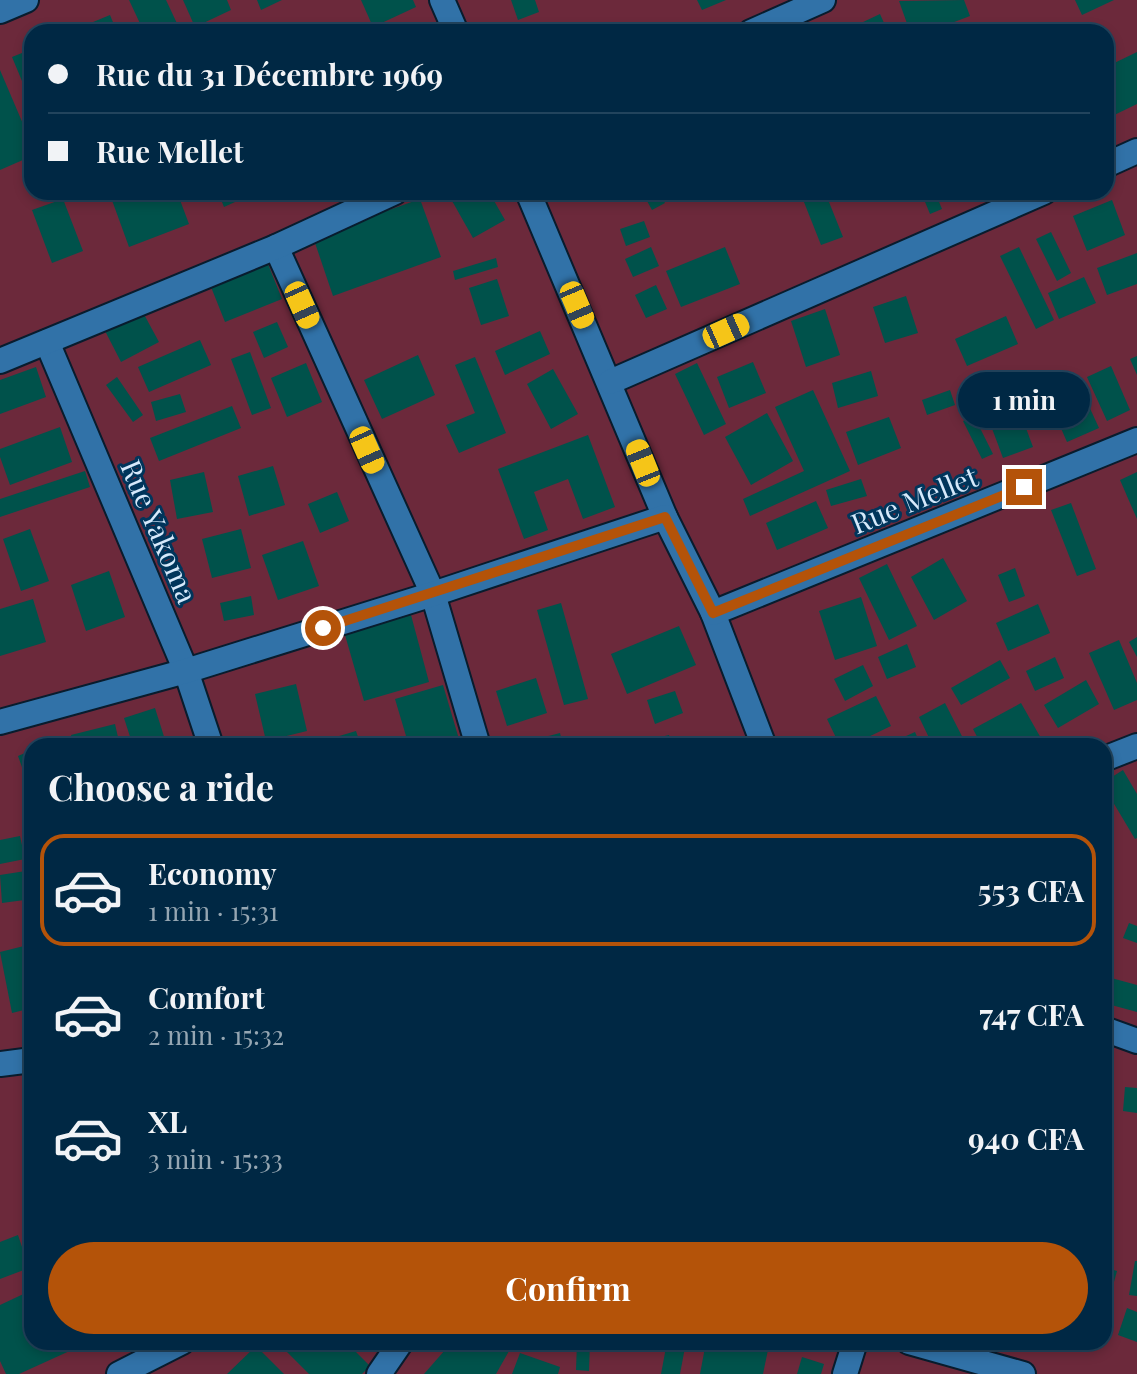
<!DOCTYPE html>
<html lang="en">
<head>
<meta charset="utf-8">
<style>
  body { margin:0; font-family:"Playfair Display",serif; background:#0e344f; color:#f1f3f6; height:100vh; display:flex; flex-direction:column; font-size:30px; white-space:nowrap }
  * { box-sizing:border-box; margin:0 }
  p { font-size:26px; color:#95a6b2 }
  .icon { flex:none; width:44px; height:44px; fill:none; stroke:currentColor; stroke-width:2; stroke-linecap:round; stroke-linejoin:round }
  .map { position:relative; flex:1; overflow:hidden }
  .side { position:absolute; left:24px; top:738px; width:1088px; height:612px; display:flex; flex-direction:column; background:#002844; border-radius:24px; box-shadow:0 4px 12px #0003,0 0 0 2px #22445d }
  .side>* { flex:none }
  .guide { position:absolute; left:24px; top:24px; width:1090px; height:176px; border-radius:24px; box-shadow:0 4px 12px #0003,0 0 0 2px #22445d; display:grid; align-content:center; height:176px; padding:0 24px; background:#002844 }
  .end { position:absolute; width:36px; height:36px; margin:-18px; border:10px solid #b45309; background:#fff; box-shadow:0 0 0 4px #fff }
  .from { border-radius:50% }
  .bubble { position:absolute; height:56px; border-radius:28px; background:#002844; box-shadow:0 4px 12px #0003,0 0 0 2px #22445d; font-size:26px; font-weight:700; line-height:56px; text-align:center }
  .car { position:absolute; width:24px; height:48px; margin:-24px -12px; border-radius:10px; box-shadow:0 0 6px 2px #0007; background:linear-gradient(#f5c518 24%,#345 0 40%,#f5c518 0 76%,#345 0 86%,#f5c518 0) }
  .guide b { display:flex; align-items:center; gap:28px; height:76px; font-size:30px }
  .guide b+b { border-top:2px solid #22445d }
  .guide i { width:20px; height:20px; background:#f1f3f6 }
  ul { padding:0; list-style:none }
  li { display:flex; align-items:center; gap:24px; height:112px; margin:0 16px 12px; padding:0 8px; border:4px solid transparent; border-radius:24px }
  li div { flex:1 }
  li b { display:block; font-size:30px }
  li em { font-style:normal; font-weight:700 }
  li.current { border-color:#b45309 }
  li>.icon { width:72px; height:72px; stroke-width:1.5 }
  h2 { padding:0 24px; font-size:36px; line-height:96px }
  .cta { display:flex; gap:16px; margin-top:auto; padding:16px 24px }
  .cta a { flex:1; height:92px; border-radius:48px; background:#b45309; color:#fff; font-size:32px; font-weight:700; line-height:92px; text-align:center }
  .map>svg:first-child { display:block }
  .green { fill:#6c293b; fill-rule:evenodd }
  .building { fill:#00524b }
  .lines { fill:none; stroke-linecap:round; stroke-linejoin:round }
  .minor-casing { stroke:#081c2d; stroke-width:28 }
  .secondary-casing { stroke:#081c2d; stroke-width:28 }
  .minor { stroke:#3172a8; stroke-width:24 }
  .secondary { stroke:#3172a8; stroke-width:24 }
  .route { stroke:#b45309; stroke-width:10 }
  .labels { text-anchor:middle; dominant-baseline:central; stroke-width:6; stroke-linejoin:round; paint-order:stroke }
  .street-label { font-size:28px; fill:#d6e9fb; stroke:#00355b }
</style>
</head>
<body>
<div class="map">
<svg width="1137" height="1374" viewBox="0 0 1137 1374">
  <rect width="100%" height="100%" fill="#00355b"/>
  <path class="green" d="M0 0H1137V1374H0ZM32 32H1106V192H32ZM32 746H1104V1342H32Z"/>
  <g class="building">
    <polygon points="129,0 166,0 181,32 144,32"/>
    <polygon points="183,0 227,0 231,10 195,27"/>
    <polygon points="257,0 282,0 261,10"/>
    <polygon points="361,0 413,0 416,7 373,27"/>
    <polygon points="511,0 535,0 539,12 518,20"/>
    <polygon points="697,0 726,0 702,10"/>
    <polygon points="964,0 970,16 928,32 910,32 899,1"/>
    <polygon points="1075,0 1114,0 1082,15"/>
    <polygon points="880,14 888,32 842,32"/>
    <polygon points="110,15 117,32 69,32"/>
    <polygon points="291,23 295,32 271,32"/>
    <polygon points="32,49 32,105 12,57"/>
    <polygon points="1137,52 1137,104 1106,119 1106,67"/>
    <polygon points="0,70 32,145 32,156 0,170"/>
    <polygon points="109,192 177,192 189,224 129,247"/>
    <polygon points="218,192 257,192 224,207"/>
    <polygon points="447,192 489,192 505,220 473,238"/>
    <polygon points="642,192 658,192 665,203 652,210"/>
    <polygon points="671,192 691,192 675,200"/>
    <polygon points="800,192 825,192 843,237 821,245"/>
    <polygon points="921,192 935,192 942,209 930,214"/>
    <polygon points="63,199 83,251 52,263 32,210"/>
    <polygon points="420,199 441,257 333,296 313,237"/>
    <polygon points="1112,200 1125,235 1087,251 1073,216"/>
    <polygon points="644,221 650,237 626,246 620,229"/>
    <polygon points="1051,232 1071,273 1057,281 1036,239"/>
    <polygon points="651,247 659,266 633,277 625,259"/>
    <polygon points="725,247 740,284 681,307 666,271"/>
    <polygon points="1019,247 1054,320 1036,329 1000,256"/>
    <polygon points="1137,253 1137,284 1107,295 1097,268"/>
    <polygon points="496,258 498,267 455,280 453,271"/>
    <polygon points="266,259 282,299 225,322 209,282"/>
    <polygon points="1084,277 1096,303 1059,319 1048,293"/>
    <polygon points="497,279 509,316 481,325 469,288"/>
    <polygon points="656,285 667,309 646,318 635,295"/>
    <polygon points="906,296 918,333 885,343 873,307"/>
    <polygon points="140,307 159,342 121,362 103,327"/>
    <polygon points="825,309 840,355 806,367 791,321"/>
    <polygon points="1006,316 1018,344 967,366 955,339"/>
    <polygon points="277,322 288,347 264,358 253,332"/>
    <polygon points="540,331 550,354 505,375 495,351"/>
    <polygon points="200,340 211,365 149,392 138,367"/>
    <polygon points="250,352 271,408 252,415 231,359"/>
    <polygon points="418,355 435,395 382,419 364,380"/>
    <polygon points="1137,356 1137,375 1130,359"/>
    <polygon points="475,357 506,433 459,453 446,425 475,413 455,365"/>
    <polygon points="753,362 766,393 729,408 717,377"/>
    <polygon points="306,363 322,402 287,417 271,378"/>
    <polygon points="697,363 726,424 704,435 675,374"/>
    <polygon points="1111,366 1130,410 1107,421 1087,377"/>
    <polygon points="36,367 46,397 0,414 0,380"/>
    <polygon points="553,369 578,414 551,429 527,384"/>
    <polygon points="871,371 878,396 838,408 832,383"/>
    <polygon points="117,377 143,415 133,422 106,385"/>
    <polygon points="1076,378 1099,428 1067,442 1045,392"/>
    <polygon points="813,390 850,471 750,516 743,499 804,471 775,407"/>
    <polygon points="950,390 955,405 927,415 922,400"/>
    <polygon points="180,394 186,412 156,421 151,402"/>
    <polygon points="1017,404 1033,447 1003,458 987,415"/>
    <polygon points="232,406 241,428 159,461 150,438"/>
    <polygon points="767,413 793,461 751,485 725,437"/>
    <polygon points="974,416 993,454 982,459 963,421"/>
    <polygon points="889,417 901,448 858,465 846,432"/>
    <polygon points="60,427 72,462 10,485 0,457 0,449"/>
    <polygon points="588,435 615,507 583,519 568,479 534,492 548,530 524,539 498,469"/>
    <polygon points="273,466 285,505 249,516 238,476"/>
    <polygon points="85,471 90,487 0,517 0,499"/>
    <polygon points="204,472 213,512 177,519 170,480"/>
    <polygon points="1137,472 1137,519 1120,480"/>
    <polygon points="861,479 867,496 831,506 826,490"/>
    <polygon points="337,492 349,521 320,533 308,504"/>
    <polygon points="816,501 828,528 777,550 766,523"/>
    <polygon points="1071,503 1096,569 1077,576 1051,510"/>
    <polygon points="30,529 49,581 21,591 3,539"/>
    <polygon points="241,529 251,568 212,578 202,539"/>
    <polygon points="303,541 319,586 278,600 262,555"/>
    <polygon points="943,558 967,601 934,620 911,577"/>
    <polygon points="887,564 917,626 889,640 859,578"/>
    <polygon points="1015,568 1025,596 1009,602 998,575"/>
    <polygon points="109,571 125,617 86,631 71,585"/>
    <polygon points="251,596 254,615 224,621 220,603"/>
    <polygon points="861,597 877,646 835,660 819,611"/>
    <polygon points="33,599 46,642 0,656 0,609"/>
    <polygon points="561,603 588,699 564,705 537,610"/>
    <polygon points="1038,604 1050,633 1008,651 996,623"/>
    <polygon points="411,615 429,682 364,701 345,635"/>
    <polygon points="679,626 696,665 627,694 611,654"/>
    <polygon points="1137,637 1137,657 1129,642"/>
    <polygon points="1119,640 1137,683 1137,700 1114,710 1089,653"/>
    <polygon points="907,644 916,667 887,679 878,657"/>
    <polygon points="1055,657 1064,678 1035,691 1026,671"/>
    <polygon points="1000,660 1010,678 961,705 951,688"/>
    <polygon points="863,665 873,686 845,701 834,679"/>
    <polygon points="536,678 547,713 507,726 496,691"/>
    <polygon points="1086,680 1099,704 1058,728 1044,705"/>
    <polygon points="296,684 307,731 266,741 255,694"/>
    <polygon points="443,685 461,746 409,746 395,699"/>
    <polygon points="675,691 683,713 655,724 647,700"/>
    <polygon points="876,696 891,726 862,740 865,746 840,746 827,719"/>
    <polygon points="945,703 967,746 933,746 919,717"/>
    <polygon points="1021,703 1042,740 1032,746 982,746 973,729"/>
    <polygon points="155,708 167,746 133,746 124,718"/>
    <polygon points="115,724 120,746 74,746 71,735"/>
    <polygon points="356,731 361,746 309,746 309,745"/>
    <polygon points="915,732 921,746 884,746"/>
    <polygon points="560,733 563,746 514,746 514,745"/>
    <polygon points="669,735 672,746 646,746 645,741"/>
    <polygon points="32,750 32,795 18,756"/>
    <polygon points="1123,770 1137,794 1137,838 1135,839 1104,787 1104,782"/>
    <polygon points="20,836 25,859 0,864 0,840"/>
    <polygon points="32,870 32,899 2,903 0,875"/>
    <polygon points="1129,923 1137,926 1137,943 1123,938"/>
    <polygon points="32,944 32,1008 12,1013 0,952"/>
    <polygon points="1104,976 1137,985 1137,1012 1104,1003"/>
    <polygon points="1125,1087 1137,1088 1137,1113 1123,1111"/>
    <polygon points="18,1235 29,1268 0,1279 0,1242"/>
    <polygon points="1135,1261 1137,1261 1137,1296 1129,1295"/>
    <polygon points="1104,1267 1117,1271 1107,1307 1104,1307"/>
    <polygon points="32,1290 32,1342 71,1342 74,1349 19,1374 6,1374 0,1361 0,1305"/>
    <polygon points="1127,1308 1137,1312 1137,1342 1118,1335"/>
    <polygon points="277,1342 346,1342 370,1366 362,1374 309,1374"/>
    <polygon points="452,1342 499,1342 509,1351 496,1374 424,1374"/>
    <polygon points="577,1342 590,1342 589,1371 576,1370"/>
    <polygon points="667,1342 686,1342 680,1374 661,1374"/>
    <polygon points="706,1342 756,1342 769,1345 763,1374 700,1374"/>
    <polygon points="256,1346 284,1374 227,1374"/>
    <polygon points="520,1353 560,1367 558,1374 512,1374"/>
    <polygon points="802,1357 824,1364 821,1374 797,1374"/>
  </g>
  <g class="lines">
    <g class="minor-casing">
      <g id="minor">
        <polyline points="442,0 456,32"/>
        <polyline points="751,32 823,0"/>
        <polyline points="1106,165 1137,151"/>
        <polyline points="528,192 665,517 713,613 764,746"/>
        <polyline points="276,247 433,594 478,746"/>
        <polyline points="47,342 186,671 211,746"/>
        <polyline points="0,361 276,247 395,192"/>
        <polyline points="610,382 1044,192"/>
        <polyline points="713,613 1137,440"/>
        <polyline points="0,722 186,671 433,594 665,517"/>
        <polyline points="1104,759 1137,746"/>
        <polyline points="1104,1029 1137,1041"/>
        <polyline points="0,1064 32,1060"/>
        <polyline points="909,1342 1023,1374"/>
        <polyline points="119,1374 182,1342"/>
        <polyline points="379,1374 401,1342"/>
        <polyline points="845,1374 855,1342"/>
      </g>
    </g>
    <g class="secondary-casing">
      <polyline id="secondary" points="0,11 26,0"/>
    </g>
    <use href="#minor" class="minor"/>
    <use href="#secondary" class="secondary"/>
  </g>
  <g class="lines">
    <polyline class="route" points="323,628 665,517 713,613 1024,487"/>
  </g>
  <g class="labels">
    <g class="street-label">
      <text transform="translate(914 499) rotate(-22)">Rue Mellet</text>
      <text transform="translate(160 531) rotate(67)">Rue Yakoma</text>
    </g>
  </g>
</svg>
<i class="end from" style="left:323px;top:628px"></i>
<i class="end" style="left:1024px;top:487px"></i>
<div class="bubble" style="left:958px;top:372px;width:132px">1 min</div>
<i class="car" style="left:302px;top:305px;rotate:156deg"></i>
<i class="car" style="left:577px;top:305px;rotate:157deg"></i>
<i class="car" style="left:726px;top:331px;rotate:66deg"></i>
<i class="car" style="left:367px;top:450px;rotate:156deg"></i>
<i class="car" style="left:643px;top:463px;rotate:338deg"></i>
<div class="guide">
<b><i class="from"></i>Rue du 31 Décembre 1969</b>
<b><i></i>Rue Mellet</b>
</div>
<section class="side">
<h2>Choose a ride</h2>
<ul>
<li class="current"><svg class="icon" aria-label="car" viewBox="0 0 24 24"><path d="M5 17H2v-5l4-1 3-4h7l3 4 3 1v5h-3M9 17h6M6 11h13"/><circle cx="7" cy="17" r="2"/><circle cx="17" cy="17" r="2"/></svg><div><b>Economy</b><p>1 min · 15:31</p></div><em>553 CFA</em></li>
<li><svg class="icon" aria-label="car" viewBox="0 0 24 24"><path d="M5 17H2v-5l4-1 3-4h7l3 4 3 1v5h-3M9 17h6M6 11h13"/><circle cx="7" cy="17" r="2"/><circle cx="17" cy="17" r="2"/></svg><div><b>Comfort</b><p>2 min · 15:32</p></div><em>747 CFA</em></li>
<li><svg class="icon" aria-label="car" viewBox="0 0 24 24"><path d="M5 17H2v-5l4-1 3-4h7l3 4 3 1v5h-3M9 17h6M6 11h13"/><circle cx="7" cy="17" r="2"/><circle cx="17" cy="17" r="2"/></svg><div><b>XL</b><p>3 min · 15:33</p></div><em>940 CFA</em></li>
</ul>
<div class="cta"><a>Confirm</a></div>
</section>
</div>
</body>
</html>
